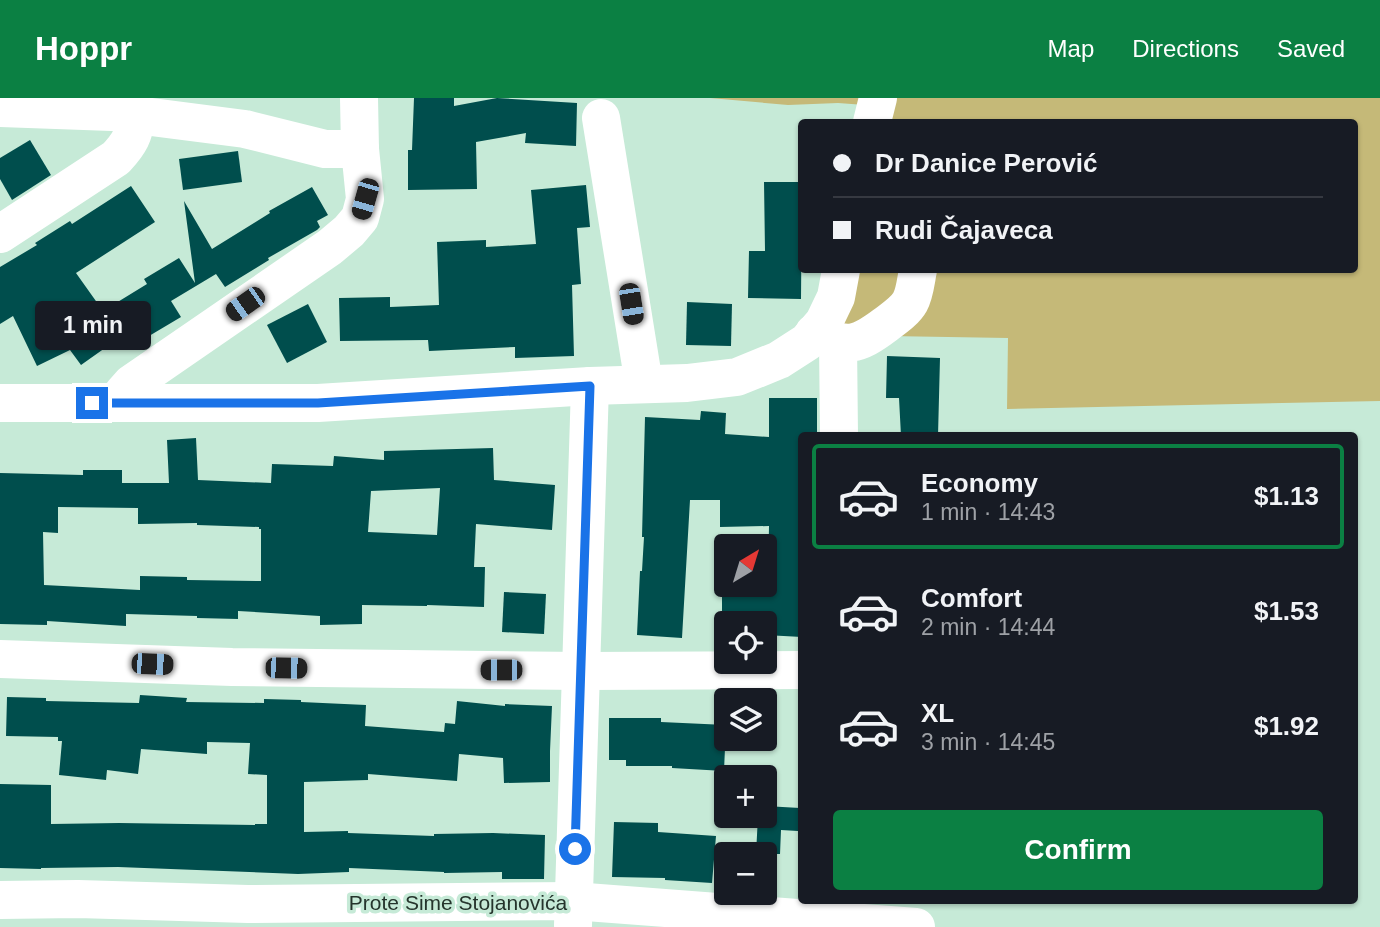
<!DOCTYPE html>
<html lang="en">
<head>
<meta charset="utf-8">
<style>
  body { margin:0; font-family:Helvetica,sans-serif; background:#20242c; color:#f1f3f6; height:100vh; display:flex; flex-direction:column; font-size:26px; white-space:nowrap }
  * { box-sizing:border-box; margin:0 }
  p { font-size:23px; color:#9ea1a6 }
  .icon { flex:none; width:38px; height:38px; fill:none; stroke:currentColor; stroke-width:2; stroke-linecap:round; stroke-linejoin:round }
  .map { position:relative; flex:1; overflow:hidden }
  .sheet { position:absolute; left:798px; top:334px; width:560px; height:472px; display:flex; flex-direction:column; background:#171b24; border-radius:7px; box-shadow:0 2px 5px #0004 }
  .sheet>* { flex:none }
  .guide { position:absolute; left:798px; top:21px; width:560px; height:154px; border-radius:7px; box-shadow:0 2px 5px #0004; display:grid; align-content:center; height:154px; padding:0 35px; background:#171b24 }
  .needle { width:46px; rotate:38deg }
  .controls { position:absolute; left:714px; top:436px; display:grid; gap:14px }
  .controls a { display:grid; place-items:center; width:63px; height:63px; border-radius:7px; background:#171b24; box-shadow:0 2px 5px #0004; font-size:35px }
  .end { position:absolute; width:32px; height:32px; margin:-16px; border:9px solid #1a73e8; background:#fff; box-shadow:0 0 0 4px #fff }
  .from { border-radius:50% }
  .bubble { position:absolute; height:49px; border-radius:7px; background:#171b24; box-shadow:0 2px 5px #0004; font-size:23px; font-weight:700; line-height:49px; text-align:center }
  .car { position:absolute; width:21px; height:42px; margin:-21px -10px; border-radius:9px; box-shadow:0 0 5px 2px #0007; background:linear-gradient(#222 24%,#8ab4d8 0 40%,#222 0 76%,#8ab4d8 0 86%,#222 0) }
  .guide b { display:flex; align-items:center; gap:24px; height:66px; font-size:26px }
  .guide b+b { border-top:2px solid #363941 }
  .guide i { width:18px; height:18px; background:#f1f3f6 }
  ul { padding:12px 0 0; list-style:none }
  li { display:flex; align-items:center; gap:21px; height:105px; margin:0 14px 10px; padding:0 21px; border:4px solid transparent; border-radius:7px }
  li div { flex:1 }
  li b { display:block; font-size:26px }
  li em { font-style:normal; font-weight:700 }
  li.on { border-color:#0b8043 }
  li>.icon { width:63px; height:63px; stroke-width:1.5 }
  .button { display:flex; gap:14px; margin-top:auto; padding:14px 35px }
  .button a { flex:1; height:80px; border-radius:7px; background:#0b8043; color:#fff; font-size:28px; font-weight:700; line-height:80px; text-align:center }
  header { display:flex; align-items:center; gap:42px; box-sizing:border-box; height:98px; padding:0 35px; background:#0b8043; color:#fff }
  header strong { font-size:33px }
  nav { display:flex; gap:38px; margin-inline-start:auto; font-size:24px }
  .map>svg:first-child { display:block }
  .green { fill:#c5b978 }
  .building { fill:#004e4d; fill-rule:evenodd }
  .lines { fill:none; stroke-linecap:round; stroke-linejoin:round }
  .minor { stroke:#fff; stroke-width:38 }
  .route { stroke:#1a73e8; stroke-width:9 }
  .labels { text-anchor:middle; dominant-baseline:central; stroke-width:7; stroke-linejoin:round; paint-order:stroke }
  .street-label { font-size:21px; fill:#25342c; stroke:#c6ead7 }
</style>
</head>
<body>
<header>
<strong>Hoppr</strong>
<nav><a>Map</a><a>Directions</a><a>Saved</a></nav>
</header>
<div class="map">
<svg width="1380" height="829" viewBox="0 0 1380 829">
  <rect width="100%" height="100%" fill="#c6ead7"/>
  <g class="green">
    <polygon points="710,0 866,0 865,7 838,5 788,7"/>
    <polygon points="893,0 1380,0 1380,303 1007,311 1008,240 888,238 844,226 854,172 1354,172 1354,24 887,24"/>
  </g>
  <g class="building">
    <polygon points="414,0 454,0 454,8 497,0 577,5 576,48 525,45 526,35 476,44 477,91 408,92 408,52 412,52"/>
    <polygon points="30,42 51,77 12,102 0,81 0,60"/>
    <polygon points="238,53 242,84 183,92 179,61"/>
    <polygon points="764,84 802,84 801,201 748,200 749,153 765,153"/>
    <polygon points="586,87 590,129 577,130 581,186 572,187 574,258 515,260 515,249 429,253 428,242 340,243 339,200 390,199 390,209 439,207 437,144 486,142 486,149 536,146 531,92"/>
    <polygon points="131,88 155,124 76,175 103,213 147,186 144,181 179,160 195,185 184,103 212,151 270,115 269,113 312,89 328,117 317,123 320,129 317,132 268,160 269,162 225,189 216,176 171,203 181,219 144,241 136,228 81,267 70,252 37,268 13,218 0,226 0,169 37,147 35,145 70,123 72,126"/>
    <polygon points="687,204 732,206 731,248 686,247"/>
    <polygon points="308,206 327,244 287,265 267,227"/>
    <polygon points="887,258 940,260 938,338 901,338 899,300 886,300"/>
    <polygon points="769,300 817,300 817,338 802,338 802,539 765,537 765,525 726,525 726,536 722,536 722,486 768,486 769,428 720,429 720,402 690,402 682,540 637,537 640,473 642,473 644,439 642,439 645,319 700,322 701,313 726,315 725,336 769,339"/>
    <path d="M196 340 198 382 271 385 272 366 333 368 334 358 384 362V353L493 350 494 382 555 387 552 432 476 426 474 469H485L484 509 427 507V508L362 507V526L320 527V518L238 513V521L197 520V518L126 516V528L47 523V527L0 526V375L83 377V372H122V385H169L167 342ZM440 390 437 437 368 434 371 393ZM58 409 138 410V426L197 425V427L259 429V431H261V483L187 482V479L140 478V492L44 487 43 434 58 435Z"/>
    <polygon points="504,494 546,496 544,536 502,534"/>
    <polygon points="140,597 187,600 186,604 264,605 264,601 301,602 301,604 366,607 365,628 444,634 445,625 455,626 457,603 505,608 505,606 552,608 550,653 550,684 504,685 503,660 459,656 457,683 368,676 368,682 304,684 304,734 348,733 348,735 434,738 434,736 493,735 545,737 544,781 502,781 502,774 444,775 444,774 349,770 349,774 298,776 118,769 41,770 41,771 0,770 0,686 51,687 51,726 119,725 255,727 255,726 267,726 267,677 248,676 250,645 207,644 207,656 141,651 138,676 107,672 106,682 59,677 62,643 58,643 58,639 6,638 7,599 46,600 46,603 139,605"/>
    <polygon points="609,620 661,620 661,624 726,627 724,673 672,670 672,668 626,668 626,662 609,662"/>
    <polygon points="765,708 800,710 798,733 781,732 780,756 756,756 758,718 765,718"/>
    <polygon points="614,724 658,725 658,734 716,738 712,785 665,782 665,780 612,779"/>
  </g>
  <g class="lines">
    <g class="minor">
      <polyline points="0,10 112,14 245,31 325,51 360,51"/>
      <polyline points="601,20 644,286"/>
      <polyline points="872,24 878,0"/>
      <path d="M0 136 116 60C130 45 134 37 137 17"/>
      <path d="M814 235C847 250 857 248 885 227 893 221 905 213 910 204 915 195 916 181 918 172"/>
      <polyline points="838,244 839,338"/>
      <polyline points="0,305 318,305 590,288 687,285 737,279 779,262 807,244 824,224 836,199 841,172"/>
      <polyline points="119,305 123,295 131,286 330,149 349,133 360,120 365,101 360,51 359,0"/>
      <polyline points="0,561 232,569 582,573 802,572"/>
      <polyline points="0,802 78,801 248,806 573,803 916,829"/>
      <polyline points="573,827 590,288"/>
    </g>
  </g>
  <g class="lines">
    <polyline class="route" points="92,305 318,305 590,288 575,751"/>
  </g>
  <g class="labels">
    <g class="street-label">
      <text x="458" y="804">Prote Sime Stojanovića</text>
    </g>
  </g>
</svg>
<div class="controls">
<a><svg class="needle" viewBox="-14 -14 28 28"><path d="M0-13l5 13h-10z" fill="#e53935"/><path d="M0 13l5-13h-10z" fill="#9ea1a6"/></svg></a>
<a><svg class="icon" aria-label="locate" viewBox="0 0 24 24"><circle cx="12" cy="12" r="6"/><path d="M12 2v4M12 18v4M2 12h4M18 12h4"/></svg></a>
<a><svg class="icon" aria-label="layers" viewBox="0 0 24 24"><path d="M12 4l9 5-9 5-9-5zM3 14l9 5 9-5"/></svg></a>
<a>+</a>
<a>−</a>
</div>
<i class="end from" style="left:575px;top:751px"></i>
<i class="end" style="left:92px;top:305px"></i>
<div class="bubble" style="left:35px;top:203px;width:116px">1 min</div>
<i class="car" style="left:365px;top:101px;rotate:196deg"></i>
<i class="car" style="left:245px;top:206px;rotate:235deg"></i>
<i class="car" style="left:631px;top:206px;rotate:171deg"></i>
<i class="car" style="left:152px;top:566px;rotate:92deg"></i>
<i class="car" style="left:286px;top:570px;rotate:91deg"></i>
<i class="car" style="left:501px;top:572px;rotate:270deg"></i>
<div class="guide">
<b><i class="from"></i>Dr Danice Perović</b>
<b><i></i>Rudi Čajaveca</b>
</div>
<section class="sheet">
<ul>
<li class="on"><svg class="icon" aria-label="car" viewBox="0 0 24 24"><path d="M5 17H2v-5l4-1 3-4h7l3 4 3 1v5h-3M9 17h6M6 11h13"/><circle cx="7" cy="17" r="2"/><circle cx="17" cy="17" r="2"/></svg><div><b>Economy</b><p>1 min · 14:43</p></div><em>$1.13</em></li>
<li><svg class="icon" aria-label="car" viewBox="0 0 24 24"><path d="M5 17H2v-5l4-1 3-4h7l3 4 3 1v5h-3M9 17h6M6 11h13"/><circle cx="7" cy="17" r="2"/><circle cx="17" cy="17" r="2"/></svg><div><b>Comfort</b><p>2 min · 14:44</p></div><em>$1.53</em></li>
<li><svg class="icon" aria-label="car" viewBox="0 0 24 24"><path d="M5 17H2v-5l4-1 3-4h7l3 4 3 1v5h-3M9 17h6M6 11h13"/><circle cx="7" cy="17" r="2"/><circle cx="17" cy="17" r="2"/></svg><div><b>XL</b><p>3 min · 14:45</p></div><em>$1.92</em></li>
</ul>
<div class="button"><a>Confirm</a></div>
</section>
</div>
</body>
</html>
